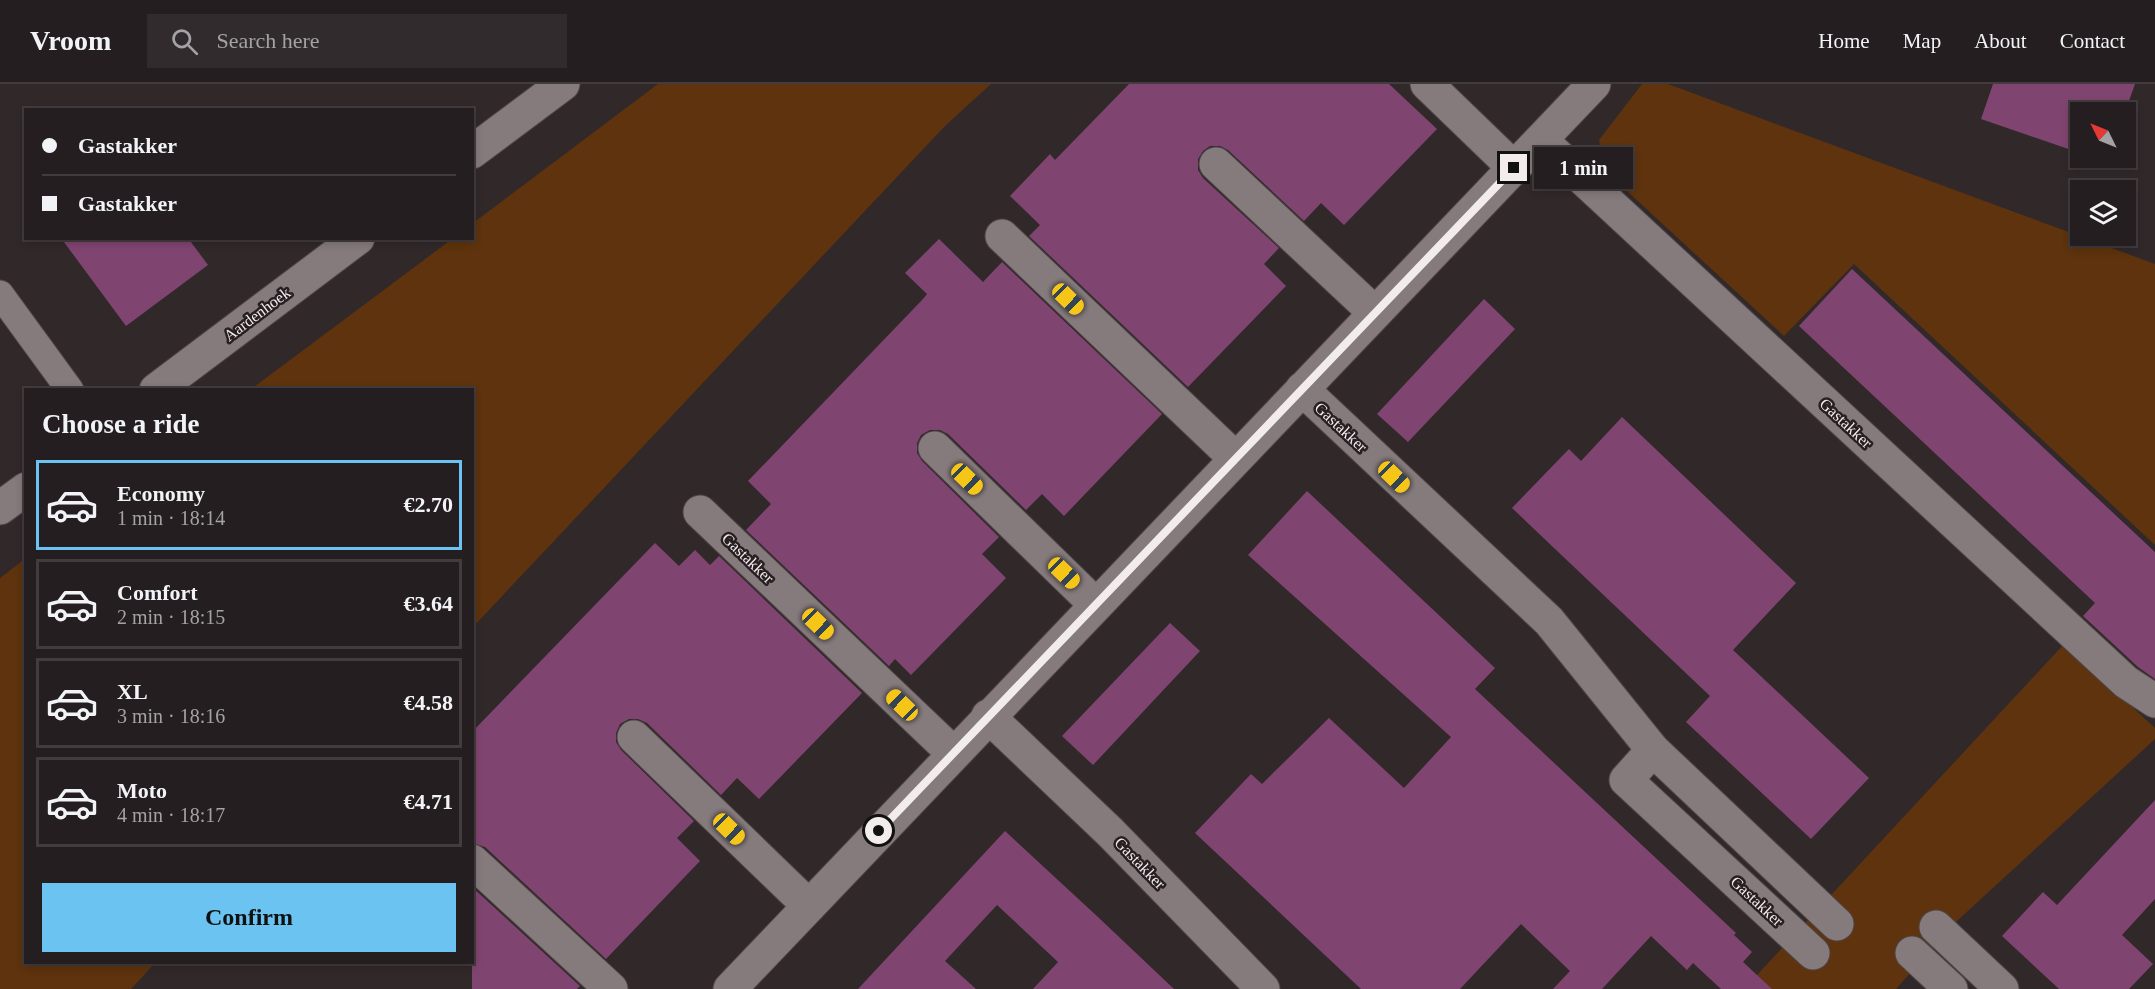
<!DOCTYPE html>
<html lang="en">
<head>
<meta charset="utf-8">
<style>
  body { margin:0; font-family:Georgia,serif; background:#312b2d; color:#f1f3f6; height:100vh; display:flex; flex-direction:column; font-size:22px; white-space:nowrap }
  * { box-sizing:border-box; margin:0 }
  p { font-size:20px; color:#a3a2a5 }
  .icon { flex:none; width:33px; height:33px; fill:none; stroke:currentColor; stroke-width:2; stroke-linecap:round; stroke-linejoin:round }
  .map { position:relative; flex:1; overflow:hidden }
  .sheet { position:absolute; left:24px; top:304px; width:450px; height:576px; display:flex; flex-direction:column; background:#251e20; border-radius:0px; box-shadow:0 3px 9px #0003,0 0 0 2px #423c3e }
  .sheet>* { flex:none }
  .hud { position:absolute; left:24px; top:24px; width:450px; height:132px; border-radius:0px; box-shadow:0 3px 9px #0003,0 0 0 2px #423c3e; display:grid; align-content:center; height:132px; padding:0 18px; background:#251e20 }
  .needle { width:39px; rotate:313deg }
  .buttons { position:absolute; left:2070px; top:18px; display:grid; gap:12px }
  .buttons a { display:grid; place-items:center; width:66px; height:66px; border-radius:0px; background:#251e20; box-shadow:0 3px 9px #0003,0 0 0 2px #423c3e; font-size:30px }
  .end { position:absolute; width:27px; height:27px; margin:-14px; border:8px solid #f2eced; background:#111; box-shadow:0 0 0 3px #111 }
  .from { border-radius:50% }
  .bubble { position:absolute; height:42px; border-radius:0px; background:#251e20; box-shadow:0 3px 9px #0003,0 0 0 2px #423c3e; font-size:20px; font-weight:600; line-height:42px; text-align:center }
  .car { position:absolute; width:18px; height:36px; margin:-18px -9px; border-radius:8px; box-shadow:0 0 4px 2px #0007; background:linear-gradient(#f5c518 24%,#345 0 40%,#f5c518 0 76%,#345 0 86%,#f5c518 0) }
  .hud b { display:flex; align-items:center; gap:21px; height:57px; font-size:22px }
  .hud b+b { border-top:2px solid #423c3e }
  .hud i { width:15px; height:15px; background:#f1f3f6 }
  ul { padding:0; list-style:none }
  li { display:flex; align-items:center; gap:18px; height:90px; margin:0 12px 9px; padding:0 6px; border:3px solid #423c3e; border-radius:0px }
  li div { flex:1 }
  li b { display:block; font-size:22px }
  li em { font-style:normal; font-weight:600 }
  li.selected { border-color:#6ac3f1 }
  li>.icon { width:54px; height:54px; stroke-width:1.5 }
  h2 { padding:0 18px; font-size:27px; line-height:72px }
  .primary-button { display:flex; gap:12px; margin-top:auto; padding:12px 18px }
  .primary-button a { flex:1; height:69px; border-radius:0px; background:#6ac3f1; color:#111; font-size:24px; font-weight:600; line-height:69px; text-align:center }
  header { display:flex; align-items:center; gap:36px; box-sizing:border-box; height:84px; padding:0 30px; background:#251e20; border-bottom:2px solid #423c3e }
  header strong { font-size:28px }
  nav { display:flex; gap:33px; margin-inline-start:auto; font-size:21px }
  .search { width:420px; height:54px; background:#312b2d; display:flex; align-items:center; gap:15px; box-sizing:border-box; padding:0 21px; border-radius:0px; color:#a3a2a5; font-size:22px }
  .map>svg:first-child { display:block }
  .green { fill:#5e330d }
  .building { fill:#804471 }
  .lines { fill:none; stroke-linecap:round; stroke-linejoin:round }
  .lane-casing { stroke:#4d4647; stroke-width:29 }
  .street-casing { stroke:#4d4647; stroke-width:35 }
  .lane { stroke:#857a7c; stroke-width:27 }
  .street { stroke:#857a7c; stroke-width:33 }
  .route { stroke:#f2eced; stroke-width:8 }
  .labels { text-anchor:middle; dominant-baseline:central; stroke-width:5; stroke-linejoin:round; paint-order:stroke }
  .street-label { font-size:16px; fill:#f2eced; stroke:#271f21 }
</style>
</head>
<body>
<header>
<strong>Vroom</strong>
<div class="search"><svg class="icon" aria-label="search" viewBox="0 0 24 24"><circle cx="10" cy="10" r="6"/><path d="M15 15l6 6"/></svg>Search here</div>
<nav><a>Home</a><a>Map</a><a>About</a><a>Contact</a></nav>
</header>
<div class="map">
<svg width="2155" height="905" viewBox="0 0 2155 905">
  <rect width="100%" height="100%" fill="#31282a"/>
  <g class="green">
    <polygon points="658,0 991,0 945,42 473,543 472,306 250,306 452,155 472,154 473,139"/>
    <polygon points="1642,0 1668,0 2155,180 2155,461 1854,180 1784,252 1602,84 1599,56"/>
    <polygon points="25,475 26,879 155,879 131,905 0,905 0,494"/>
    <polygon points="2064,560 2155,644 2155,655 1957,837 1896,905 1744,905"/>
  </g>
  <g class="building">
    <polygon points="1129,0 1389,0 1437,45 1344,141 1321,119 1304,137 1228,66 1220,62 1210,62 1203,67 1198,75 1198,86 1203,94 1279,164 1264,180 1286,202 1188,303 1029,152 1040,141 1010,112 1050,70 1055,76"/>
    <polygon points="1993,0 2135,0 2125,28 2080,28 2080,69 1981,35"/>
    <polygon points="61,154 188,154 208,181 126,242"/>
    <polygon points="939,155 983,198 1002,178 1162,330 1064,432 1042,410 1026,426 948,350 940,346 930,346 921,351 917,359 917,369 922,377 999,453 982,470 1006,494 911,591 895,575 889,582 746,446 771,420 748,397 923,215 927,210 905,189"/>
    <polygon points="1852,185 2155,468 2155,595 2138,583 2083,532 2095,519 1799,242"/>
    <polygon points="1484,215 1515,245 1408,358 1377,330"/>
    <polygon points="1622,333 1796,499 1733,566 1869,694 1811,755 1686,638 1710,612 1512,424 1569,365 1581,377"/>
    <polygon points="1307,407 1495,584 1475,605 1736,849 1734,851 1752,868 1743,878 1772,905 1721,905 1693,879 1687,886 1651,852 1602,905 1553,905 1570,887 1521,840 1460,905 1361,905 1195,749 1251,690 1262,700 1329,634 1404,704 1451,653 1248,471"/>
    <polygon points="655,459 679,482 695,466 710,481 719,472 862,609 759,715 737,694 721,711 647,639 638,635 629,635 620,640 616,649 616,658 621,666 694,737 677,754 700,777 606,875 485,763 472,759 472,648"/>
    <polygon points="1170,539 1200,567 1093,681 1062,652"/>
    <polygon points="2155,716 2155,815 2122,851 2153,880 2129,905 2059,905 2002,852 2043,808 2057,821"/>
    <polygon points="1005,747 1099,834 1174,905 1033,905 1058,878 997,821 945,877 976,905 858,905"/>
    <polygon points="472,803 580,902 577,905 472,905"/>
  </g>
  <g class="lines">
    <g class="lane-casing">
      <polyline id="lane" points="0,210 70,306"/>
    </g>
    <g class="street-casing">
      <g id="street">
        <polyline points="1427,0 1514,84"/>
        <polyline points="1541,56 2126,598 2155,617"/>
        <polyline points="472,68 563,0"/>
        <polyline points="1216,80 1375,229"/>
        <polyline points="1002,152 1235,374"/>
        <polyline points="1302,305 1549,537 1653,666 1837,840"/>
        <polyline points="156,306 358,154"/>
        <polyline points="935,364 1096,521"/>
        <polyline points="0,424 26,405"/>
        <polyline points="700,428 953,669"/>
        <polyline points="988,632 1110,748 1263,905"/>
        <polyline points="634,653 809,822"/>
        <polyline points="1653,666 1626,696 1813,869"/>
        <polyline points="472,777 611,905"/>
        <polyline points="1936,843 2002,905"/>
        <polyline points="1912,869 1951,905"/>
        <polyline points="730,905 1594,0"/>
      </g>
    </g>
    <use href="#lane" class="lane"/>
    <use href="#street" class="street"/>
  </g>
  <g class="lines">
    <polyline class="route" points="879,747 1514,84"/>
  </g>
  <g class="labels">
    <g class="street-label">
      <text transform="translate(257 230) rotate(-37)">Aardenhoek</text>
      <text transform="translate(1846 339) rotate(43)">Gastakker</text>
      <text transform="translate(1341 343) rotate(43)">Gastakker</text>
      <text transform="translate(748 474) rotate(44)">Gastakker</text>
      <text transform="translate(1140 779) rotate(46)">Gastakker</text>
      <text transform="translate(1757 817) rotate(43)">Gastakker</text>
    </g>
  </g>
</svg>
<div class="buttons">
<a><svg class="needle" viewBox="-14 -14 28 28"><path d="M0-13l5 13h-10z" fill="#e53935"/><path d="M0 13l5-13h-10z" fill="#a3a2a5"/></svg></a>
<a><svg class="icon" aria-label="layers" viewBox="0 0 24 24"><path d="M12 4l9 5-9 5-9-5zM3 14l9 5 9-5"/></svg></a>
</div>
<i class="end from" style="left:879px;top:747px"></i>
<i class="end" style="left:1514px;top:84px"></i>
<div class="bubble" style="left:1534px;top:63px;width:99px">1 min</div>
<i class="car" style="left:1068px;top:215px;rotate:134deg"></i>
<i class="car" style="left:1394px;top:393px;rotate:134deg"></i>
<i class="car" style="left:967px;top:395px;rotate:134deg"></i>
<i class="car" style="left:1064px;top:489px;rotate:134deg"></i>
<i class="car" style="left:818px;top:540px;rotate:134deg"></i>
<i class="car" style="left:902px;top:621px;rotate:314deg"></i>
<i class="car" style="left:729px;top:745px;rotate:134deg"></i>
<div class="hud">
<b><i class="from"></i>Gastakker</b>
<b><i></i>Gastakker</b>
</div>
<section class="sheet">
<h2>Choose a ride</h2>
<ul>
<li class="selected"><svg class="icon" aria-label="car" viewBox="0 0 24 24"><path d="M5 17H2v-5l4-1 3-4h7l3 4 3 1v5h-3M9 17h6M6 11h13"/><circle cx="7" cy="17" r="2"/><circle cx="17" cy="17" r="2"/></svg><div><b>Economy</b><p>1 min · 18:14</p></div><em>€2.70</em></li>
<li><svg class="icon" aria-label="car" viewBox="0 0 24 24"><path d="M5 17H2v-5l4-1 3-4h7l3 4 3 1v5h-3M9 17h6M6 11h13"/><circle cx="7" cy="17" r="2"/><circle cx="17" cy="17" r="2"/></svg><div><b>Comfort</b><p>2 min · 18:15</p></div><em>€3.64</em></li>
<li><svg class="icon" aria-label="car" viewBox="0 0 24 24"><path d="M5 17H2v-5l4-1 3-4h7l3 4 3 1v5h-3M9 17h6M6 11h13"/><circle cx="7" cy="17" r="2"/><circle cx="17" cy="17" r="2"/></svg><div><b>XL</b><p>3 min · 18:16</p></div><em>€4.58</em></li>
<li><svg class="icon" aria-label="car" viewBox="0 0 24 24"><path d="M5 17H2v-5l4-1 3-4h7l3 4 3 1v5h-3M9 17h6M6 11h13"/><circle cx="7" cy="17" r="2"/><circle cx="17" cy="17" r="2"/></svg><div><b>Moto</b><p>4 min · 18:17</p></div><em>€4.71</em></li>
</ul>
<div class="primary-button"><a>Confirm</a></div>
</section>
</div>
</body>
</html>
